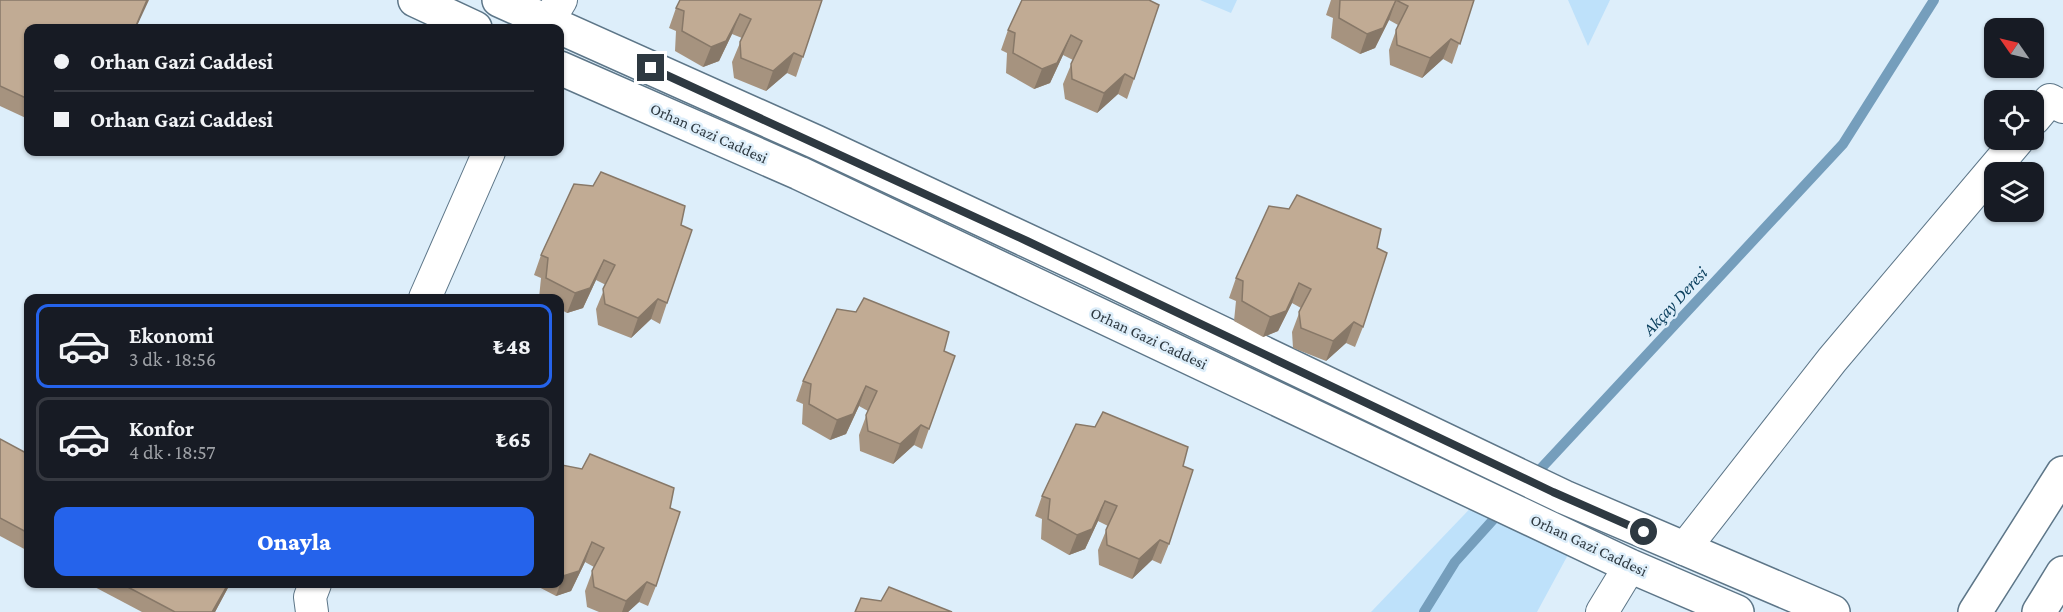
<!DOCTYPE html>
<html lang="tr">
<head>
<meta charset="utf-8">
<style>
  body { margin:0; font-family:"Crimson Pro",serif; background:#20242c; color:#f1f3f6; height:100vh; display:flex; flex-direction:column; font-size:22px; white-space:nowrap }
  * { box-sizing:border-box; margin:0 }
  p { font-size:20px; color:#9ea1a6 }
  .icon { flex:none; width:33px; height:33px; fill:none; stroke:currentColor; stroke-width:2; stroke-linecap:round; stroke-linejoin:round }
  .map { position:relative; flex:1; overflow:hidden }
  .details { position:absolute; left:24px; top:294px; width:540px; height:294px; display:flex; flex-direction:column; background:#171b24; border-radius:12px; box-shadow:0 2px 4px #0004 }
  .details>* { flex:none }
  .top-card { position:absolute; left:24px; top:24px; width:540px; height:132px; border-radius:12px; box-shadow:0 2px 4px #0004; display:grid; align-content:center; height:132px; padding:0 30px; background:#171b24 }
  .needle { width:39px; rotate:304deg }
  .tools { position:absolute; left:1984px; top:18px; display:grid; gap:12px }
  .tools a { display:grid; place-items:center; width:60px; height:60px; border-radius:12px; background:#171b24; box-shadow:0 2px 4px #0004; font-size:30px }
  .end { position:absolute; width:27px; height:27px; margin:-14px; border:8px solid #2e3941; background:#fff; box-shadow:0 0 0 3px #fff }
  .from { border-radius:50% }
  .top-card b { display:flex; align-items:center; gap:21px; height:57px; font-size:22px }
  .top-card b+b { border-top:2px solid #363941 }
  .top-card i { width:15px; height:15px; background:#f1f3f6 }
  ul { padding:10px 0 0; list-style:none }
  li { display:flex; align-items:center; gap:18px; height:84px; margin:0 12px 9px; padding:0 18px; border:3px solid #363941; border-radius:12px }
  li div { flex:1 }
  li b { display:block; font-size:22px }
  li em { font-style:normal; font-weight:800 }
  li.selected { border-color:#2563eb }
  li>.icon { width:54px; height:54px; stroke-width:1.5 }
  .cta { display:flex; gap:12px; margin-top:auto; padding:12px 30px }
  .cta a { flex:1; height:69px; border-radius:12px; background:#2563eb; color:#fff; font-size:24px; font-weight:800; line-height:69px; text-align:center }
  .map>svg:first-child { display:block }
  .green { fill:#bee1fa }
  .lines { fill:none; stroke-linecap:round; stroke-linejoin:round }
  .stream { stroke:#759ebc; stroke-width:10 }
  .street-casing { stroke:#5d7688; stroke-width:34 }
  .secondary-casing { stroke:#5d7688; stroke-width:36 }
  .street { stroke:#fff; stroke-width:32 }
  .secondary { stroke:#fff; stroke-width:33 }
  .wall { fill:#a6937f }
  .shaded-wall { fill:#877868 }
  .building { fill:#c1ab94; stroke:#877868; stroke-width:1.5 }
  .route { stroke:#2e3941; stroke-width:8 }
  .labels { text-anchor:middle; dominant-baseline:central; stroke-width:5; stroke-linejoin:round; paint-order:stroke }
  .street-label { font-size:16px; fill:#2e3941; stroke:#ddeefa }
  .water-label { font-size:18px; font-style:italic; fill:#0a3f5d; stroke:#ddeefa }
</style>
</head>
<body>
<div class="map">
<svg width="2063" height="612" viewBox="0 0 2063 612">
  <rect width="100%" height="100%" fill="#ddeefa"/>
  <g class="green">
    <polygon points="1200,0 1237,0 1231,13"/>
    <polygon points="1568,0 1610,0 1588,46"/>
    <polygon points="1484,494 1576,540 1537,612 1371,612"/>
  </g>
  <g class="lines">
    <g class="stream">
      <polyline points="1533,477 1843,144 1934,0"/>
      <polyline points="1424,612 1455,562 1502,510"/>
    </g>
    <g class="street-casing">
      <g id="street">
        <polyline points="544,28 561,0"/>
        <polyline points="2034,119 2050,100 2063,107"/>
        <polyline points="425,298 489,152"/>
        <polyline points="1684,549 1832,360 2018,140"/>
        <polyline points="312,612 310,597 315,584"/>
        <polyline points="1602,612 1630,566"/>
      </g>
    </g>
    <g class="secondary-casing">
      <g id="secondary">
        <polyline points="415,0 475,28"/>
        <polyline points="499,0 816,142 1090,270 1564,497 1833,612"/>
        <polyline points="560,68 799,173 1630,566 1737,612"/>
        <polyline points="1975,612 2063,473"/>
        <polyline points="2039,612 2063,573"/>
      </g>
    </g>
    <use href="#street" class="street"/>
    <use href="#secondary" class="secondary"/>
  </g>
  <g class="wall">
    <polygon points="0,0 28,28 28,119 0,106"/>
    <polygon points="822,0 796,77 787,73 766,91 734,78 732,62 742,38 732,34 719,61 703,67 675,51 676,31 669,28 676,8"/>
    <polygon points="1149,0 1134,79 1127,99 1118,94 1097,113 1065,99 1063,84 1073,60 1063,55 1050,83 1034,89 1006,73 1007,53 1001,50 1008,30"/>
    <polygon points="1331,0 1474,0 1452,64 1443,59 1422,78 1390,65 1389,50 1398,25 1389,20 1375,48 1360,54 1331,38 1333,18 1326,15"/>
    <polygon points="574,184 667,303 660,324 651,319 631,338 598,325 596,309 606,285 596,280 583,308 567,313 560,309 560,298 539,298 541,278 534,275 541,255"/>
    <polygon points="1377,248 1363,327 1355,347 1346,343 1326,361 1293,348 1292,332 1301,308 1292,303 1278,331 1263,337 1234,321 1236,301 1229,298 1236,278"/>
    <polygon points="837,309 929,429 922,449 914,445 893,464 860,451 859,435 868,411 859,406 846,434 830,440 802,424 803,404 796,401 803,381"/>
    <polygon points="0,439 28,454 28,551 0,536"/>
    <polygon points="1183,466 1169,544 1161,564 1152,560 1132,579 1099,565 1098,550 1108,526 1098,521 1085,549 1069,555 1041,539 1042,519 1035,516 1042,496"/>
    <polygon points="560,471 670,508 656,586 648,606 639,602 628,612 599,612 587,607 585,591 594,567 585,562 571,591 556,596 533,584 560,584"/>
    <polygon points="89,584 230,584 215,612 142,612"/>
  </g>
  <g class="shaded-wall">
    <polygon points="147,0 149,0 136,28 135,28"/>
    <polygon points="1396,0 1389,20 1375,48 1360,54 1367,34"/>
    <polygon points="740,14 732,34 719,61 703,67 711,47"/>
    <polygon points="1071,35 1063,55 1050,83 1034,89 1042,69"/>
    <polygon points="1451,39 1443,59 1422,78 1430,58"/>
    <polygon points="794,53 787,73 766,91 773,71"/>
    <polygon points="1125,74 1118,94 1097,113 1104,93"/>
    <polygon points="604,260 596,280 583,308 567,313 575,293"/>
    <polygon points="1299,283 1292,303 1278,331 1263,337 1270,317"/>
    <polygon points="658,299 651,319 631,338 638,318"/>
    <polygon points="1354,322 1346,343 1326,361 1333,341"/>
    <polygon points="866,386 859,406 846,434 830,440 837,420"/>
    <polygon points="921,425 914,445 893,464 900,444"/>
    <polygon points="1105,501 1098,521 1085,549 1069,555 1077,535"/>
    <polygon points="1160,540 1152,560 1132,579 1139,559"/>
    <polygon points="592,542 585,562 571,591 556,596 563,576"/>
    <polygon points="647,582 639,602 628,612 622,612 626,601"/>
    <polygon points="228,584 230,584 215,612 212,612"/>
  </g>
  <g class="building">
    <polygon points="0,0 147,0 135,28 28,28 28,99 0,86"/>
    <polygon points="680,0 822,0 803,57 794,53 773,71 741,58 740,42 751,19 740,14 726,41 711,47 682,31 684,11 676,8"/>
    <polygon points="1022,0 1149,0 1159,5 1134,79 1125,74 1104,93 1072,79 1071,64 1082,41 1071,35 1057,63 1042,69 1013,53 1015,33 1008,30"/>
    <polygon points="1340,0 1474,0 1460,44 1451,39 1430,58 1397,45 1396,30 1408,6 1396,0 1383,28 1367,34 1339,18"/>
    <polygon points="601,172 685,206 681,225 692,230 667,303 658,299 638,318 605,304 603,289 615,265 604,260 590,288 575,293 546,278 548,258 541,255 574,184 593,186"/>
    <polygon points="1297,195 1381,229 1377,248 1387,253 1363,327 1354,322 1333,341 1301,328 1299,312 1311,289 1299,283 1286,311 1270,317 1242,301 1243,281 1236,278 1269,206 1289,209"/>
    <polygon points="864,298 949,332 944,351 955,356 929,429 921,425 900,444 868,431 866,415 877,391 866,386 853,414 837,420 809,404 811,384 803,381 837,309 856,312"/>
    <polygon points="1103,412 1188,447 1183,466 1193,470 1169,544 1160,540 1139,559 1107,545 1106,530 1117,506 1105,501 1092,529 1077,535 1048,519 1050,499 1042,496 1076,424 1095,427"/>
    <polygon points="0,439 28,454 28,533 0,518"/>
    <polygon points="590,454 674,488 670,508 680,512 656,586 647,582 626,601 594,587 592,571 604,548 592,542 579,571 563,576 560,574 560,471 562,465 582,469"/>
    <polygon points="122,584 228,584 212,612 175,612"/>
    <polygon points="889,587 952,612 855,612 861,598 881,601"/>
  </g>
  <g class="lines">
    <polyline class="route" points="651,68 1027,241 1553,492 1644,532"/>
  </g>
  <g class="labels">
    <g class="street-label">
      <text transform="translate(709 133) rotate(24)">Orhan Gazi Caddesi</text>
      <text transform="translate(1149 338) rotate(25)">Orhan Gazi Caddesi</text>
      <text transform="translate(1589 545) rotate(25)">Orhan Gazi Caddesi</text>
    </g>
    <g class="water-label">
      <text transform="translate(1675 301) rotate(-47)">Akçay Deresi</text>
    </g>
  </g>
</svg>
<div class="tools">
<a><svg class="needle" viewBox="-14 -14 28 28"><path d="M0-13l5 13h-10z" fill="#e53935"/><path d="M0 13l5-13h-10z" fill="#9ea1a6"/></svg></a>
<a><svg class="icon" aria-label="locate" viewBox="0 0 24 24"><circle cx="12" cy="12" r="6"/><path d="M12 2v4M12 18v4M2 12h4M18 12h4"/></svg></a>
<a><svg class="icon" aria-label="layers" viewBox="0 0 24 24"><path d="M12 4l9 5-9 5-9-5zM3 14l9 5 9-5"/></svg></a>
</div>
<i class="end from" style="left:1644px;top:532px"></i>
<i class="end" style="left:651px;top:68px"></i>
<div class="top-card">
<b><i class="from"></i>Orhan Gazi Caddesi</b>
<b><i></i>Orhan Gazi Caddesi</b>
</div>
<section class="details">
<ul>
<li class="selected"><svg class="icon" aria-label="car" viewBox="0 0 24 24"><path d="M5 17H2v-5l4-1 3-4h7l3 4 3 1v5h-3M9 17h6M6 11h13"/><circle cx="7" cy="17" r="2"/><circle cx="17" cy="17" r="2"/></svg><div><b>Ekonomi</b><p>3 dk · 18:56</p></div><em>₺48</em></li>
<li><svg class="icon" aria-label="car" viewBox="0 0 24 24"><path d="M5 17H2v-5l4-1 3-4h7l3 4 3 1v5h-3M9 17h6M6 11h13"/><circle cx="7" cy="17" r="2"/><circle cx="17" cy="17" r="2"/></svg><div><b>Konfor</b><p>4 dk · 18:57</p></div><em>₺65</em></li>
</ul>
<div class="cta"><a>Onayla</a></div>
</section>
</div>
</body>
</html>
